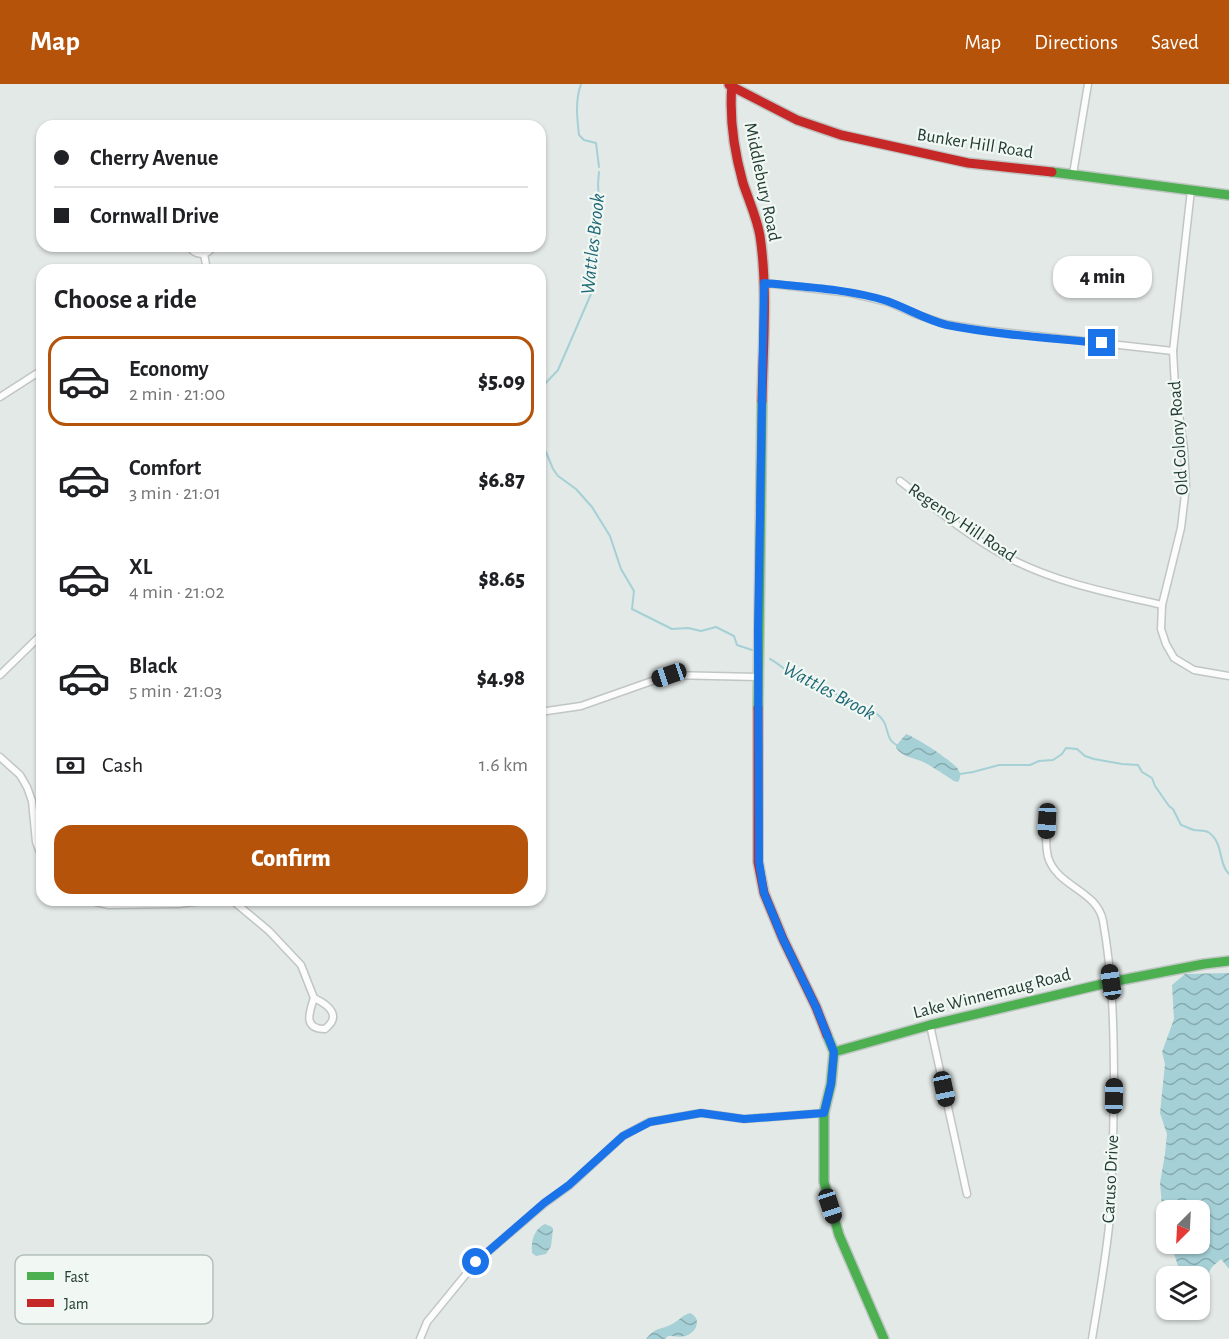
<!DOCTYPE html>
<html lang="en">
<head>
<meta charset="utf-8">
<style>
  body { margin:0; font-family:"Alegreya Sans",sans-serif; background:#f6f6f6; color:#202124; height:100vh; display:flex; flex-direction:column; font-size:22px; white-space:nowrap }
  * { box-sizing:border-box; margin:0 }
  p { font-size:20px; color:#757577 }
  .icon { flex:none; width:33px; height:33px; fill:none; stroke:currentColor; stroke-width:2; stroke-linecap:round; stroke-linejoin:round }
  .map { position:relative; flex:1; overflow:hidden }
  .panel { position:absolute; left:36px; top:180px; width:510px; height:642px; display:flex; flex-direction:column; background:#fff; border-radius:18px; box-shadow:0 2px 4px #0004 }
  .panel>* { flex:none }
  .hud { position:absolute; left:36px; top:36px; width:510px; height:132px; border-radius:18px; box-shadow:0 2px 4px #0004; display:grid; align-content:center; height:132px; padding:0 18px; background:#fff }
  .needle { width:39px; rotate:204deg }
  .controls { position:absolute; left:1156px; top:1116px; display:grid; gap:12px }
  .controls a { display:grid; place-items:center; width:54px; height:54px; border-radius:12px; background:#fff; box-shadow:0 2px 4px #0004; font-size:30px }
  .end { position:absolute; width:27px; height:27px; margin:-14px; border:8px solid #1a73e8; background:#fff; box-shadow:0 0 0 3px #fff }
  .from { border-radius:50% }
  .bubble { position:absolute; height:42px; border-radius:18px; background:#fff; box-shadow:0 2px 4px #0004; font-size:20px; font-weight:800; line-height:42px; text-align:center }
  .car { position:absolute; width:18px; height:36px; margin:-18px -9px; border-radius:8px; box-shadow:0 0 4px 2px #0007; background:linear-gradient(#222 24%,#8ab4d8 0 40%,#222 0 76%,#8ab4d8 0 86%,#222 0) }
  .hud b { display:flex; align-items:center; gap:21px; height:57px; font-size:22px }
  .hud b+b { border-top:2px solid #e0e0e0 }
  .hud i { width:15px; height:15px; background:#202124 }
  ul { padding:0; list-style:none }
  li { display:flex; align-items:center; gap:18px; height:90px; margin:0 12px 9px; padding:0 6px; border:3px solid transparent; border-radius:18px }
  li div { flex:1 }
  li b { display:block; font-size:22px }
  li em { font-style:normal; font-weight:800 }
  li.current { border-color:#b45309 }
  li>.icon { width:54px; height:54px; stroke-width:1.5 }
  h2 { padding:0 18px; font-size:27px; line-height:72px }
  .pay { display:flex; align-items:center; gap:15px; height:66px; padding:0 18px; font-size:22px }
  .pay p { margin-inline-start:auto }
  .primary-button { display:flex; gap:12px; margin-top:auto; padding:12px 18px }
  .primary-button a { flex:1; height:69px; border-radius:18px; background:#b45309; color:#fff; font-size:24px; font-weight:800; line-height:69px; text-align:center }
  header { display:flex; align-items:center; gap:36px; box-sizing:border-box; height:84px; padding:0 30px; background:#b45309; color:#fff }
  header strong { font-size:28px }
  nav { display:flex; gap:33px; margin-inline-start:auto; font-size:21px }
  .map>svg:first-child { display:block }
  .water { fill:url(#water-waves) }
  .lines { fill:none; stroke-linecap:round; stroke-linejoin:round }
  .stream { stroke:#a5d0d6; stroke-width:2 }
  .street-casing { stroke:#c0c6c3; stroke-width:9 }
  .fast-casing { stroke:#bfc6c3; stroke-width:12 }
  .jam-casing { stroke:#bfc6c3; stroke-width:12 }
  .street { stroke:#fbfcfb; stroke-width:6 }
  .fast { stroke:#4caf50; stroke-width:9 }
  .jam { stroke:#c62828; stroke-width:9 }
  .route { stroke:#1a73e8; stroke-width:8 }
  .labels { text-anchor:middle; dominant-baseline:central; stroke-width:4.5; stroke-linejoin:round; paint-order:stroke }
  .street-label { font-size:18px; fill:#223b34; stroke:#f1f8f4 }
  .water-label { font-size:20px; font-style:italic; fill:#1e6875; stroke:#f1f8f4 }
  .key { fill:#f1f8f4; stroke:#b3bfba; stroke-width:1.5 }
  .key-label { font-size:16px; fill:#223b34 }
</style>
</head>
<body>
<header>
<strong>Map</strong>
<nav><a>Map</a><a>Directions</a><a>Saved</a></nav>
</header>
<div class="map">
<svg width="1229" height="1255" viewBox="0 0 1229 1255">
  <defs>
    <pattern id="water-waves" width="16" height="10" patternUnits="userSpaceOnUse" patternTransform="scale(1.5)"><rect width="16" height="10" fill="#a5d0d6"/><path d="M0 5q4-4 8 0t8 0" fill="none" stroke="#86aaae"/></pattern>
  </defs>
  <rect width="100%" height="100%" fill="#e3e9e6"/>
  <g class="water">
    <path d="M906 650C917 654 951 676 958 685 961 690 961 693 958 698L954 697C948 693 927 679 921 677 911 673 903 673 896 664V662Z"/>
    <polygon points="1229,889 1229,1185 1221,1175 1212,1183 1200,1203 1200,1192 1176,1192 1179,1185 1171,1160 1200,1160 1200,1126 1167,1126 1167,1146 1163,1132 1160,1099 1165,1070 1167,1050 1160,1029 1165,980 1162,968 1174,935 1172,901 1185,890"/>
    <path d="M545 1140 552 1143 553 1145 551 1162 546 1170 536 1172 532 1169C531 1158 533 1146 545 1140Z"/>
    <path d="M690 1229C701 1234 698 1246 688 1251 682 1254 675 1252 668 1252L665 1255H646C655 1243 661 1246 672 1240 679 1237 682 1231 690 1229Z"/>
  </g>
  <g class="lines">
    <g class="stream">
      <path d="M581 0C575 17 577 34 579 51L584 56 596 59 599 83"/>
      <polyline points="540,326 542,303 558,286 591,210 593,162 600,136 598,100 599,88"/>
      <polyline points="540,360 546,368 553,385 558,392 576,405 592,423 610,452 621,485 634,507 632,525 672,545 688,544 701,547 716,543 734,552 737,561 752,566"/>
      <path d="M770 575C778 579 785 586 793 591 813 601 835 609 856 619 863 623 871 625 877 630 892 641 882 655 899 662"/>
      <path d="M960 690 973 688 999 681H1030L1039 677 1053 676 1062 670 1066 664 1077 665 1085 672 1094 675 1122 680 1138 681 1142 688 1152 694 1155 702 1169 722 1173 725 1181 741C1185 742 1190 745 1194 746 1199 747 1204 746 1208 748 1224 758 1218 780 1229 790"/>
    </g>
    <g class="street-casing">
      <g id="street">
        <polyline points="1073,90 1088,0"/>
        <polyline points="1191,106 1173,267 1175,303 1184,365 1186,402 1181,444 1162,521 1161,545 1166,560 1174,574 1194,586 1229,592"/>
        <path d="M189 162C195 172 207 173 213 162"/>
        <polyline points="204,170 207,186"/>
        <polyline points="764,199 850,209 888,218 915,230 945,240 984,246 1173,267"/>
        <polyline points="0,313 42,286"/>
        <path d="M900 397C934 423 970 454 1009 474 1057 499 1110 509 1162 521"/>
        <polyline points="0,591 42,550"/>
        <polyline points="540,628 581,622 669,591 758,593"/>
        <polyline points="0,673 20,691 27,703 32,717 36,758 42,774"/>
        <path d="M1047 737C1046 749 1045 761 1048 773 1057 803 1097 806 1103 837 1113 893 1114 949 1114 1005 1113 1051 1113 1097 1109 1142 1105 1180 1098 1218 1092 1255"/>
        <polyline points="87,816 109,821 179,820 209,816"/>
        <path d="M232 816 269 847 301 881 314 914C309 929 303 945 325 945 342 932 329 921 314 914"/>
        <polyline points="930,941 967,1110"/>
        <polyline points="420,1255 427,1238 476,1178 545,1119 570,1101 623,1052 649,1038 701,1029 744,1035 824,1029"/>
      </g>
    </g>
    <g class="fast-casing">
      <g id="fast">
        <polyline points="1052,88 1229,111"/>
        <polyline points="758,624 762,317"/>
        <polyline points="827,951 834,968 831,1000 824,1029 824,1098 839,1151 884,1255"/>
        <polyline points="834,968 930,941 1111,898 1204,880 1229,877"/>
      </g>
    </g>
    <g class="jam-casing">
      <g id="jam">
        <path d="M732 0C729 34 734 67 743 99 749 117 757 134 760 152 768 206 763 262 762 317"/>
        <polyline points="729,1 797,36 841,51 968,79 1052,88"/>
        <polyline points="758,624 758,778 764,809 783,855 816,923 827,951"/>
      </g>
    </g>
    <use href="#street" class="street"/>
    <use href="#fast" class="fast"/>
    <use href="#jam" class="jam"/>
  </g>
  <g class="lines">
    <path class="route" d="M476 1178 544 1119 569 1101 623 1052 650 1038 701 1029 744 1035 824 1029 831 1000 834 968 816 923 783 855 764 809 759 778 758 546 764 199C805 203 848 205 887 217 907 224 926 236 947 241 998 251 1051 254 1102 259"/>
  </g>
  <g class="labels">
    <g class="street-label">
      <text transform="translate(975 60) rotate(9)">Bunker Hill Road</text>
      <text transform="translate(762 98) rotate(78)">Middlebury Road</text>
      <text transform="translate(1179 354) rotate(-94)">Old Colony Road</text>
      <text transform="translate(962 439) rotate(34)">Regency Hill Road</text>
      <text transform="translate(992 910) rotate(-14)">Lake Winnemaug Road</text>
      <text transform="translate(1111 1095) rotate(-87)">Caruso Drive</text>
    </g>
    <g class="water-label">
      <text transform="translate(593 160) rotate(-84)">Wattles Brook</text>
      <text transform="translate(829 607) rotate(28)">Wattles Brook</text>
    </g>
  </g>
  <rect x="15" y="1171" width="198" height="69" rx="9" class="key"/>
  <rect x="27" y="1188" width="27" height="8" fill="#4caf50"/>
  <rect x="27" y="1215" width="27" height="8" fill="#c62828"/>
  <g class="key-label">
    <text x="64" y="1198">Fast</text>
    <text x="64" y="1225">Jam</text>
  </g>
</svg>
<div class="controls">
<a><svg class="needle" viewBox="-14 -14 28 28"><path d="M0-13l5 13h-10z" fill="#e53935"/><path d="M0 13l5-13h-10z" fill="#757577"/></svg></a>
<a><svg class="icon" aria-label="layers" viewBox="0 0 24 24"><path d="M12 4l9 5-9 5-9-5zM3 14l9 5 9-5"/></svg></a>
</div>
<i class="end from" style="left:476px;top:1178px"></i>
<i class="end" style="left:1102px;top:259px"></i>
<div class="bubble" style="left:1053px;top:172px;width:99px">4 min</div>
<i class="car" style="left:669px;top:591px;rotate:251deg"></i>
<i class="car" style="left:1047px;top:737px;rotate:183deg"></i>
<i class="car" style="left:1111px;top:898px;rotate:352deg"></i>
<i class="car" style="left:944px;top:1005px;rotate:168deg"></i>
<i class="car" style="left:1114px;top:1012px;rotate:1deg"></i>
<i class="car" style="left:830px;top:1122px;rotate:162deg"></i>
<div class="hud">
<b><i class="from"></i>Cherry Avenue</b>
<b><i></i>Cornwall Drive</b>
</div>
<section class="panel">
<h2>Choose a ride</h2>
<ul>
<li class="current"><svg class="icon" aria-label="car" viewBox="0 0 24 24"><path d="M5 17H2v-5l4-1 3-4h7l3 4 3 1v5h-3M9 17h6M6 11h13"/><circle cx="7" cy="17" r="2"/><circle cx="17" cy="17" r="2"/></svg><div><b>Economy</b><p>2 min · 21:00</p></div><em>$5.09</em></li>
<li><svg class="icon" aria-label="car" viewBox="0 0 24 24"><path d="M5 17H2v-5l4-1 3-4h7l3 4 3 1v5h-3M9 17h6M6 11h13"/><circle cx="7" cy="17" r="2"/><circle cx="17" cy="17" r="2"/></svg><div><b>Comfort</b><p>3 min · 21:01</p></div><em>$6.87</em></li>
<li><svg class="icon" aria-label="car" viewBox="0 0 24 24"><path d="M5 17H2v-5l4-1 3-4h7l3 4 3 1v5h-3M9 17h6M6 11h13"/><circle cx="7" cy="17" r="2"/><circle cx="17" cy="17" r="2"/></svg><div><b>XL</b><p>4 min · 21:02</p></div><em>$8.65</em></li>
<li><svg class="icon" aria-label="car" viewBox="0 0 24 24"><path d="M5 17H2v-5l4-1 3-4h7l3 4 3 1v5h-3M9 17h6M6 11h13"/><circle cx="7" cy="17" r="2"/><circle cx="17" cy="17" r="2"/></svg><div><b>Black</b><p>5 min · 21:03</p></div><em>$4.98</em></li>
</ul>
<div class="pay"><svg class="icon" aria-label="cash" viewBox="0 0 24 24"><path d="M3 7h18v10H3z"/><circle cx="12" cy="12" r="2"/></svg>Cash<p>1.6 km</p></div>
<div class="primary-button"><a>Confirm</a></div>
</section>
</div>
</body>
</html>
